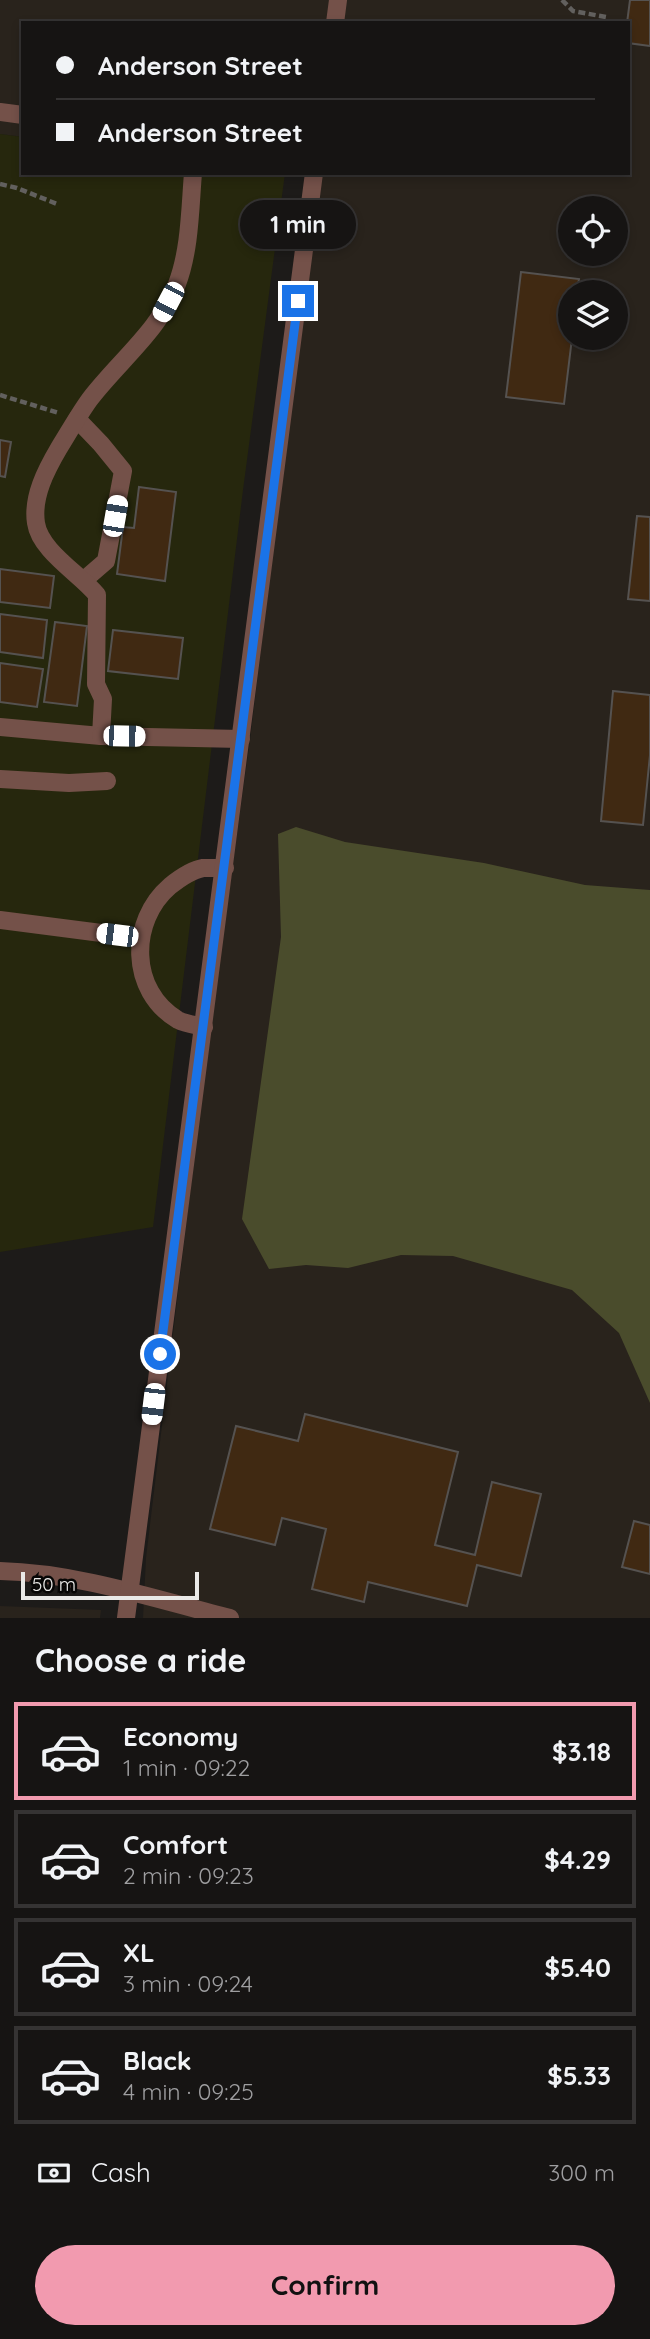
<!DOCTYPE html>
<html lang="en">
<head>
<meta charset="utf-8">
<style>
  body { margin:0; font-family:Quicksand,sans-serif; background:#1f1d1c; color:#f1f3f6; height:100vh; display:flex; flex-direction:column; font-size:26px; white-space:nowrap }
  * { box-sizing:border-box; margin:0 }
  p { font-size:23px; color:#9e9ea0 }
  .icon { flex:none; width:38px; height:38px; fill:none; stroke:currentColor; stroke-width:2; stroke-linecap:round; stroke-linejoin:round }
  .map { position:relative; height:1618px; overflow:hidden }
  .drawer { display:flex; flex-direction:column; background:#161413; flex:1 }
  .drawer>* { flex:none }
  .top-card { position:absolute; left:21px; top:21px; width:609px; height:154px; border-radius:0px; box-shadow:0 4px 10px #0003,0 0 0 2px #353333; display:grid; align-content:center; height:154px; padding:0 35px; background:#161413 }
  .controls { position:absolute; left:558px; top:196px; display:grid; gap:14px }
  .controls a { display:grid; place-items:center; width:70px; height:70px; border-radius:50%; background:#161413; box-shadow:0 4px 10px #0003,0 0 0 2px #353333; font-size:35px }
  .scale { position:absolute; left:21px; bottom:18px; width:178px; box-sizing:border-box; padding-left:7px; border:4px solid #eae9e7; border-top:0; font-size:19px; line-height:24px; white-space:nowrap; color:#eae9e7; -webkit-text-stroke:5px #070605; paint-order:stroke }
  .end { position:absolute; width:32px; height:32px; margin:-16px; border:9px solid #1a73e8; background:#fff; box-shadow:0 0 0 4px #fff }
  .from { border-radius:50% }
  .bubble { position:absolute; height:49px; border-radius:24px; background:#161413; box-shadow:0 4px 10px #0003,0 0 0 2px #353333; font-size:23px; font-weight:700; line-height:49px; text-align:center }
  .car { position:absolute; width:21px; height:42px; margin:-21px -10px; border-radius:9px; box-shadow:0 0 5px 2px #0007; background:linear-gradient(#fff 24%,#345 0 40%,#fff 0 76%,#345 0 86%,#fff 0) }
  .top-card b { display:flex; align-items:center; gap:24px; height:66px; font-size:26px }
  .top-card b+b { border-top:2px solid #353333 }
  .top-card i { width:18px; height:18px; background:#f1f3f6 }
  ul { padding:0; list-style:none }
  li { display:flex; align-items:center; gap:21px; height:98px; margin:0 14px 10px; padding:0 21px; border:4px solid #353333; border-radius:0px }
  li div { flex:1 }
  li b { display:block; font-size:26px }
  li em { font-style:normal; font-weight:700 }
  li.selected { border-color:#f29aaf }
  li>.icon { width:63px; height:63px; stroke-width:1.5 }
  h2 { padding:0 35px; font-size:32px; line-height:84px }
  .pay { display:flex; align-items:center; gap:18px; height:77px; padding:0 35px; font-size:26px }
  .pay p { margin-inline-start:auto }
  .button { display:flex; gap:14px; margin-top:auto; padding:14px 35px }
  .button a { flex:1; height:80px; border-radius:42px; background:#f29aaf; color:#111; font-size:28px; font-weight:700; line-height:80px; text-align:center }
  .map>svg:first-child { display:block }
  .built { fill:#29231c; fill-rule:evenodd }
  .green { fill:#26270d }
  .forest { fill:#4a4c2c }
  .building { fill:#402912; stroke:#555250; stroke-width:2 }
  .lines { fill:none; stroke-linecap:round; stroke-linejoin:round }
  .path { stroke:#62605e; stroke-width:4.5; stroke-dasharray:7 3.5; stroke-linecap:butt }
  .minor { stroke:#745149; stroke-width:18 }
  .route { stroke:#1a73e8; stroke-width:9 }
</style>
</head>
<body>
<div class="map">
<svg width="650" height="1618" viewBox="0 0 650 1618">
  <rect width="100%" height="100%" fill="#1d1b19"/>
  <g class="built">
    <path d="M0 0H650V1618H143L146 1558 209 1036 250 740 319 173H628V23H23V137L0 134ZM570 208H616V254H570ZM570 292H616V338H570Z"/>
    <polygon points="0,1606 101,1610 100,1618 0,1618"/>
  </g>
  <polygon class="green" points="0,134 23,137 23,173 285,173 243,490 153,1227 0,1252"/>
  <polygon class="forest" points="296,827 345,842 484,863 585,885 650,890 650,1403 619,1333 572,1290 453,1256 401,1255 348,1268 306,1265 269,1269 242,1219 281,937 278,834"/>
  <g class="building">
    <polygon points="630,0 650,0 650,46 628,43 627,23"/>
    <polygon points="521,272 579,279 577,292 570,292 572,338 564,404 506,397"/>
    <polygon points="0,440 11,442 5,477 0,476"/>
    <polygon points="139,487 176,492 165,581 117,574 123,527 134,528"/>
    <polygon points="637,516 650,517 650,601 628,599"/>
    <polygon points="0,569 54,576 50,608 0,602"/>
    <polygon points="0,614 47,620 43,658 0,652"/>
    <polygon points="55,622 87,626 77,706 44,702"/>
    <polygon points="113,630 183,638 178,679 108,671"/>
    <polygon points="0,663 43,669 37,707 0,702"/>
    <polygon points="613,691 650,695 650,755 643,825 601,821"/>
    <polygon points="305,1414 458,1452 435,1545 475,1555 492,1482 541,1494 521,1576 477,1565 467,1606 368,1582 364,1602 312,1589 326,1529 282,1518 275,1545 210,1529 236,1426 298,1441"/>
    <polygon points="634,1521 650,1525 650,1574 622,1567"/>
  </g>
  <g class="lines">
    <g class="path">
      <polyline points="562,0 573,11 606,17"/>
      <polyline points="0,184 17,188 57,204"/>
      <polyline points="0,395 59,413"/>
    </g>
    <g class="minor">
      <polyline points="335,23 338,0"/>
      <polyline points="0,112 23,115"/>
      <polyline points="77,419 101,444 123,471 106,561 84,580"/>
      <path d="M0 727 101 736 103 699 96 684 97 595C80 574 40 551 36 523 32 497 46 470 59 448 69 432 79 414 90 399 119 361 161 329 177 284 190 250 190 209 193 173"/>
      <polyline points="101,736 241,739"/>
      <polyline points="0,779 69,783 107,781"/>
      <polyline points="0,920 140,938"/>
      <path d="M204 1027C196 1025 186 1024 178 1020 129 991 129 921 170 886 180 878 191 870 203 868 210 868 218 868 225 868"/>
      <path d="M0 1571C78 1573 155 1599 230 1618"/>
      <polyline points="126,1618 314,173"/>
    </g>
  </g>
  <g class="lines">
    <polyline class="route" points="160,1354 298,301"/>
  </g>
</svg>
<div class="controls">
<a><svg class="icon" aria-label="locate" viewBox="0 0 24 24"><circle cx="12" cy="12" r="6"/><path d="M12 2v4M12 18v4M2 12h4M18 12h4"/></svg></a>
<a><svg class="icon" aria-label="layers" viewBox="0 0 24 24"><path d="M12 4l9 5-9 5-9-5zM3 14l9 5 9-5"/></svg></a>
</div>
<div class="scale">50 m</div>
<i class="end from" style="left:160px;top:1354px"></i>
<i class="end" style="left:298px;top:301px"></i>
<div class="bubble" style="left:240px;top:200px;width:116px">1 min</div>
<i class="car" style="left:168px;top:302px;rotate:208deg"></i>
<i class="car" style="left:115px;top:516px;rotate:10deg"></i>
<i class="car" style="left:124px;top:736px;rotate:91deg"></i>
<i class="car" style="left:117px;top:935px;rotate:277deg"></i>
<i class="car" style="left:153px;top:1404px;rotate:187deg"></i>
<div class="top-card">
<b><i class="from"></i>Anderson Street</b>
<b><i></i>Anderson Street</b>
</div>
</div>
<section class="drawer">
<h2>Choose a ride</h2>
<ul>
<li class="selected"><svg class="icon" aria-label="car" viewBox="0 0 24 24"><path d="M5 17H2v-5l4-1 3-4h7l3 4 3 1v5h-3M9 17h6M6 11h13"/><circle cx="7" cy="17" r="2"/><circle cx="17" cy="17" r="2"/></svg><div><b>Economy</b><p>1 min · 09:22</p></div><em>$3.18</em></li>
<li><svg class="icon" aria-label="car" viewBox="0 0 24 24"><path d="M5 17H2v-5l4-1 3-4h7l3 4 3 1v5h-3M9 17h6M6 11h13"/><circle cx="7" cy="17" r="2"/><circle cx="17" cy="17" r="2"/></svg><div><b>Comfort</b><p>2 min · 09:23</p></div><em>$4.29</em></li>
<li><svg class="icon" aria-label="car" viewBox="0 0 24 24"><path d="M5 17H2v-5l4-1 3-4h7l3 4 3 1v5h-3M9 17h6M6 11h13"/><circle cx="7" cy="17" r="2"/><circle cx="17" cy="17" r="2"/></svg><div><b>XL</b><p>3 min · 09:24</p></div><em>$5.40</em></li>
<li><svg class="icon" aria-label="car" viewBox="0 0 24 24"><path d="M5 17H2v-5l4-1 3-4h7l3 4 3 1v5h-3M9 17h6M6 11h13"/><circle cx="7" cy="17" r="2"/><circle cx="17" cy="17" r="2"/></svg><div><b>Black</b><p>4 min · 09:25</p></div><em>$5.33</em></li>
</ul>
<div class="pay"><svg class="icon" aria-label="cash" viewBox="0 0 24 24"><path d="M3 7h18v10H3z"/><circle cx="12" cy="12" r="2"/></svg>Cash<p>300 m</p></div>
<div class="button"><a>Confirm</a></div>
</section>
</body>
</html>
